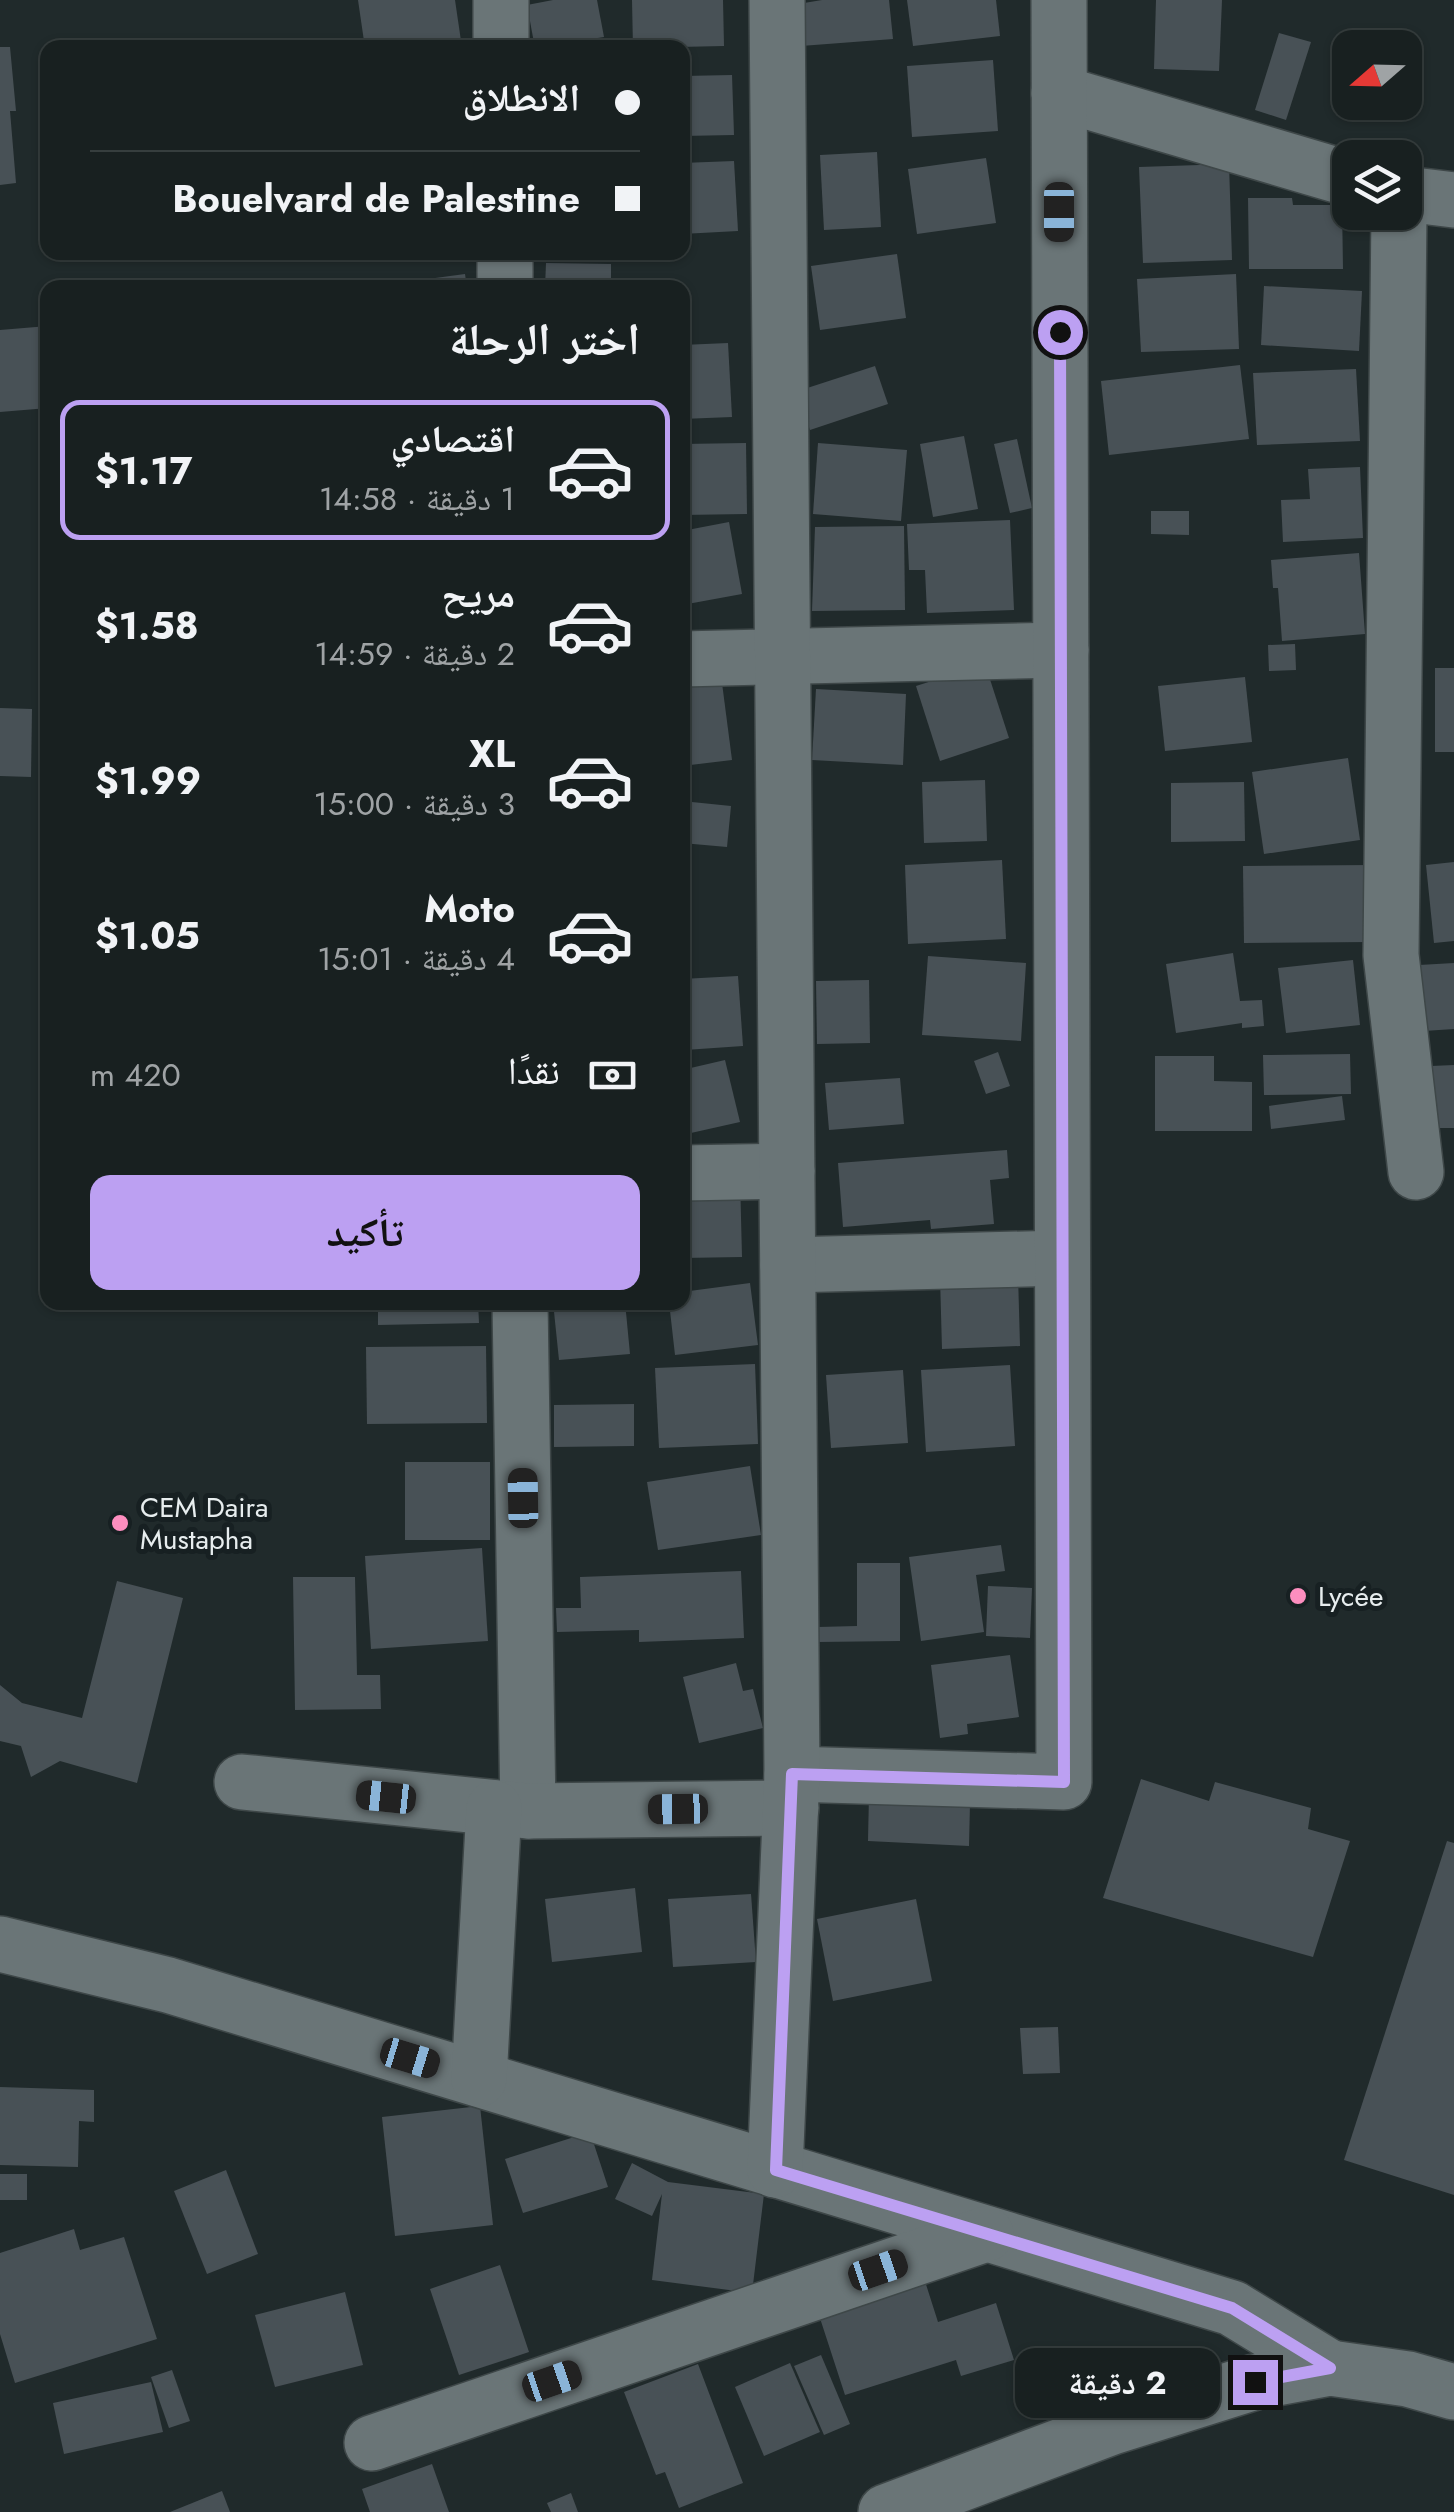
<!DOCTYPE html>
<html lang="ar">
<head>
<meta charset="utf-8">
<style>
  body { margin:0; font-family:Jost,"Noto Naskh Arabic",sans-serif; background:#252d2d; color:#f1f3f6; direction:rtl; height:100vh; display:flex; flex-direction:column; font-size:38px; white-space:nowrap }
  * { box-sizing:border-box; margin:0 }
  p { font-size:32px; color:#9fa3a5 }
  .icon { flex:none; width:55px; height:55px; fill:none; stroke:currentColor; stroke-width:2; stroke-linecap:round; stroke-linejoin:round }
  .map { position:relative; flex:1; overflow:hidden; direction:ltr }
  .side { position:absolute; left:40px; top:280px; width:650px; height:1030px; display:flex; flex-direction:column; background:#182020; border-radius:20px; box-shadow:0 2px 8px #0004,0 0 0 2px #363e3e; direction:rtl }
  .side>* { flex:none }
  .top-card { position:absolute; left:40px; top:40px; width:650px; height:220px; border-radius:20px; box-shadow:0 2px 8px #0004,0 0 0 2px #363e3e; direction:rtl; display:grid; align-content:center; height:220px; padding:0 50px; background:#182020 }
  .needle { width:65px; rotate:250deg }
  .fabs { position:absolute; left:1332px; top:30px; display:grid; gap:20px }
  .fabs a { display:grid; place-items:center; width:90px; height:90px; border-radius:20px; background:#182020; box-shadow:0 2px 8px #0004,0 0 0 2px #363e3e; font-size:50px }
  .end { position:absolute; width:45px; height:45px; margin:-22px; border:12px solid #bca0f2; background:#111; box-shadow:0 0 0 5px #111 }
  .from { border-radius:50% }
  .bubble { position:absolute; height:70px; border-radius:20px; background:#182020; box-shadow:0 2px 8px #0004,0 0 0 2px #363e3e; font-size:32px; font-weight:700; line-height:70px; text-align:center; direction:rtl }
  .car { position:absolute; width:30px; height:60px; margin:-30px -15px; border-radius:12px; box-shadow:0 0 8px 2px #0007; background:linear-gradient(#222 24%,#8ab4d8 0 40%,#222 0 76%,#8ab4d8 0 86%,#222 0) }
  .top-card b { display:flex; align-items:center; gap:35px; height:95px; font-size:38px }
  .top-card b+b { border-top:2px solid #363e3e }
  .top-card i { width:25px; height:25px; background:#f1f3f6 }
  ul { padding:0; list-style:none }
  li { display:flex; align-items:center; gap:30px; height:140px; margin:0 20px 15px; padding:0 30px; border:5px solid transparent; border-radius:20px }
  li div { flex:1 }
  li b { display:block; font-size:38px }
  li em { font-style:normal; font-weight:700 }
  li.on { border-color:#bca0f2 }
  li>.icon { width:90px; height:90px; stroke-width:1.5 }
  h2 { padding:0 50px; font-size:45px; line-height:120px }
  .pay { display:flex; align-items:center; gap:25px; height:110px; padding:0 50px; font-size:38px }
  .pay p { margin-inline-start:auto }
  .cta { display:flex; gap:20px; margin-top:auto; padding:20px 50px }
  .cta a { flex:1; height:115px; border-radius:20px; background:#bca0f2; color:#111; font-size:40px; font-weight:700; line-height:115px; text-align:center }
  .map>svg:first-child { display:block }
  .building { fill:#485156 }
  .lines { fill:none; stroke-linecap:round; stroke-linejoin:round }
  .minor-casing { stroke:#3e4748; stroke-width:58 }
  .minor { stroke:#6a7577; stroke-width:55 }
  .route { stroke:#bca0f2; stroke-width:12 }
  .poi-dot { fill:#fd8ebf; stroke:#172022; stroke-width:4 }
  .labels { text-anchor:middle; dominant-baseline:central; stroke-width:10; stroke-linejoin:round; paint-order:stroke }
  .poi-label { font-size:28px; fill:#e7edee; stroke:#172022; text-anchor:start }
</style>
</head>
<body>
<div class="map">
<svg width="1454" height="2512" viewBox="0 0 1454 2512">
  <rect width="100%" height="100%" fill="#202a2b"/>
  <g class="building">
    <polygon points="358,0 455,0 461,41 417,48 365,48"/>
    <polygon points="553,0 597,0 604,37 535,48 527,5"/>
    <polygon points="632,0 723,0 724,46 633,48"/>
    <polygon points="822,0 889,0 893,39 801,46 798,4"/>
    <polygon points="907,0 996,0 1000,36 913,46"/>
    <polygon points="1156,0 1222,0 1219,71 1154,69"/>
    <polygon points="1279,33 1311,42 1286,120 1255,110"/>
    <polygon points="0,47 10,47 16,111 10,111 16,183 0,185"/>
    <polygon points="993,60 998,131 912,137 907,66"/>
    <polygon points="732,75 734,135 682,136 683,76"/>
    <polygon points="877,152 881,227 824,230 820,155"/>
    <polygon points="986,158 996,223 917,234 908,169"/>
    <polygon points="734,161 738,231 682,234 682,163"/>
    <polygon points="1229,164 1232,260 1143,263 1139,167"/>
    <polygon points="1248,198 1292,198 1293,205 1342,205 1343,269 1249,269"/>
    <polygon points="897,254 906,318 820,330 811,266"/>
    <polygon points="546,263 611,264 611,288 545,288"/>
    <polygon points="465,274 467,288 383,288 383,285"/>
    <polygon points="1236,274 1239,349 1141,352 1137,279"/>
    <polygon points="1264,286 1362,291 1359,351 1261,345"/>
    <polygon points="48,326 48,408 0,412 0,330"/>
    <polygon points="728,343 732,417 682,419 682,345"/>
    <polygon points="1240,365 1249,439 1109,455 1101,381"/>
    <polygon points="875,366 888,404 810,430 798,391"/>
    <polygon points="1356,369 1360,441 1257,445 1253,373"/>
    <polygon points="964,436 978,509 933,517 920,444"/>
    <polygon points="1017,439 1032,508 1010,513 994,444"/>
    <polygon points="746,443 747,514 682,515 682,444"/>
    <polygon points="818,443 907,450 901,521 813,514"/>
    <polygon points="1360,467 1363,538 1283,542 1281,500 1310,499 1308,469"/>
    <polygon points="1151,511 1189,511 1189,535 1151,534"/>
    <polygon points="1010,520 1014,610 927,613 925,570 909,570 907,524"/>
    <polygon points="729,522 742,594 682,605 682,531"/>
    <polygon points="904,526 905,610 812,611 815,527"/>
    <polygon points="1359,553 1365,634 1282,641 1278,588 1273,588 1271,560"/>
    <polygon points="1295,644 1296,670 1269,671 1268,645"/>
    <polygon points="985,664 1009,738 940,761 916,686"/>
    <rect x="1435" y="668" width="19" height="84"/>
    <polygon points="1245,677 1252,742 1165,751 1158,686"/>
    <polygon points="722,683 732,760 682,766 682,688"/>
    <polygon points="816,689 906,694 903,765 812,760"/>
    <polygon points="0,708 32,709 31,777 0,776"/>
    <polygon points="1348,758 1360,840 1264,854 1252,772"/>
    <polygon points="985,780 987,841 924,843 922,782"/>
    <polygon points="1244,782 1245,841 1171,842 1171,783"/>
    <polygon points="682,801 731,806 727,847 682,843"/>
    <polygon points="1002,860 1006,939 908,944 905,865"/>
    <polygon points="1454,862 1454,941 1434,943 1426,865"/>
    <polygon points="1373,865 1373,942 1244,943 1243,866"/>
    <polygon points="1233,953 1240,1001 1262,1000 1264,1026 1242,1028 1242,1023 1176,1033 1166,964"/>
    <polygon points="928,956 1026,963 1021,1041 922,1035"/>
    <polygon points="1353,960 1360,1025 1286,1033 1278,968"/>
    <polygon points="1454,963 1454,1029 1424,1031 1419,965"/>
    <polygon points="738,976 743,1046 685,1050 682,979"/>
    <polygon points="869,980 870,1043 817,1044 816,981"/>
    <polygon points="998,1052 1010,1086 986,1094 974,1061"/>
    <polygon points="1350,1054 1351,1094 1264,1095 1263,1055"/>
    <polygon points="1155,1056 1214,1056 1214,1081 1252,1082 1252,1131 1155,1131"/>
    <polygon points="725,1060 740,1122 682,1135 682,1070"/>
    <polygon points="1454,1065 1454,1128 1434,1128 1431,1066"/>
    <polygon points="900,1078 904,1124 829,1130 825,1083"/>
    <polygon points="1342,1096 1345,1120 1271,1129 1269,1106"/>
    <polygon points="1007,1150 1009,1178 990,1180 994,1224 931,1229 930,1220 843,1227 838,1163"/>
    <polygon points="740,1178 742,1257 682,1258 682,1179"/>
    <polygon points="1018,1275 1020,1346 942,1349 940,1277"/>
    <polygon points="750,1283 758,1345 675,1355 669,1302 682,1302 682,1292"/>
    <polygon points="378,1302 478,1302 479,1323 378,1325"/>
    <polygon points="553,1302 625,1302 630,1354 559,1360"/>
    <polygon points="486,1346 487,1423 367,1424 366,1347"/>
    <polygon points="755,1364 758,1444 659,1448 655,1368"/>
    <polygon points="1010,1365 1015,1446 926,1452 921,1370"/>
    <polygon points="903,1370 908,1443 831,1448 826,1375"/>
    <polygon points="634,1404 634,1446 554,1447 554,1405"/>
    <rect x="405" y="1462" width="85" height="78"/>
    <polygon points="750,1466 761,1535 658,1550 647,1482"/>
    <polygon points="1001,1545 1005,1571 976,1575 984,1632 921,1641 909,1557"/>
    <polygon points="482,1548 488,1641 371,1649 365,1556"/>
    <polygon points="857,1563 900,1563 900,1641 818,1642 818,1627 857,1626"/>
    <polygon points="741,1571 744,1638 639,1642 639,1630 557,1632 556,1608 581,1608 580,1577"/>
    <polygon points="293,1577 355,1577 357,1675 380,1675 381,1709 295,1710"/>
    <polygon points="117,1581 183,1598 137,1783 60,1761 31,1777 21,1746 0,1741 0,1685 22,1703 82,1718"/>
    <polygon points="988,1586 1032,1588 1030,1638 986,1636"/>
    <polygon points="1010,1655 1019,1717 967,1724 968,1734 940,1738 931,1665"/>
    <polygon points="736,1663 743,1691 753,1689 763,1728 699,1743 683,1677"/>
    <polygon points="1141,1779 1209,1801 1215,1782 1311,1808 1308,1829 1350,1841 1313,1957 1103,1898"/>
    <polygon points="869,1794 970,1803 969,1846 868,1841"/>
    <polygon points="1447,1841 1454,1843 1454,2195 1344,2160"/>
    <polygon points="635,1888 642,1952 552,1962 545,1899"/>
    <polygon points="751,1894 756,1962 673,1967 668,1899"/>
    <polygon points="916,1899 932,1981 833,2001 817,1919"/>
    <polygon points="1058,2027 1060,2073 1023,2074 1020,2028"/>
    <polygon points="0,2087 94,2090 94,2122 79,2121 78,2167 0,2165"/>
    <polygon points="480,2106 493,2225 395,2236 382,2117"/>
    <polygon points="590,2132 608,2187 523,2213 505,2159"/>
    <polygon points="632,2163 668,2182 764,2194 752,2293 652,2280 662,2194 652,2216 615,2199"/>
    <polygon points="226,2170 258,2254 207,2274 174,2191"/>
    <rect x="0" y="2174" width="27" height="26"/>
    <polygon points="74,2229 80,2250 124,2237 157,2339 15,2383 0,2334 0,2253"/>
    <polygon points="500,2265 529,2352 459,2375 430,2289"/>
    <polygon points="923,2275 938,2322 996,2303 1014,2360 961,2376 956,2360 845,2395 817,2309"/>
    <polygon points="345,2292 363,2365 275,2387 255,2315"/>
    <polygon points="821,2355 850,2424 824,2435 794,2366"/>
    <polygon points="790,2363 820,2432 764,2456 735,2387"/>
    <polygon points="698,2364 743,2483 679,2508 665,2472 656,2475 624,2392"/>
    <polygon points="172,2370 190,2421 169,2428 151,2377"/>
    <polygon points="151,2382 163,2432 64,2454 53,2403"/>
    <polygon points="432,2464 449,2512 370,2512 362,2489"/>
    <polygon points="222,2491 230,2512 170,2512"/>
    <polygon points="571,2493 578,2512 551,2512 547,2503"/>
  </g>
  <g class="lines">
    <g class="minor-casing">
      <g id="minor">
        <polyline points="501,0 501,48"/>
        <polyline points="1059,93 1350,179"/>
        <polyline points="1405,194 1454,200"/>
        <polyline points="1399,212 1391,955 1416,1172"/>
        <polyline points="505,252 505,288"/>
        <polyline points="682,659 1061,650"/>
        <polyline points="682,1173 787,1171"/>
        <polyline points="788,1265 1062,1258"/>
        <polyline points="520,1302 528,1811"/>
        <polyline points="792,1774 1064,1782 1059,0"/>
        <polyline points="242,1782 528,1811 791,1808"/>
        <polyline points="0,1944 168,1985 1232,2308 1330,2368"/>
        <polyline points="479,2079 494,1808"/>
        <polyline points="775,2170 792,1774 777,0"/>
        <polyline points="372,2443 986,2234"/>
        <polyline points="886,2512 1112,2427 1255,2382 1330,2368 1408,2379 1454,2392"/>
      </g>
    </g>
    <use href="#minor" class="minor"/>
  </g>
  <g class="lines">
    <polyline class="route" points="1060,332 1064,1782 792,1774 776,2170 1232,2308 1330,2368 1255,2382"/>
  </g>
  <g class="poi-dot">
    <circle cx="120" cy="1523" r="10"/>
    <circle cx="1298" cy="1596" r="10"/>
  </g>
  <g class="labels">
    <g class="poi-label">
      <text x="140" y="1507">CEM Daira<tspan x="140" dy="32">Mustapha</tspan></text>
      <text x="1318" y="1596">Lycée</text>
    </g>
  </g>
</svg>
<div class="fabs">
<a><svg class="needle" viewBox="-14 -14 28 28"><path d="M0-13l5 13h-10z" fill="#e53935"/><path d="M0 13l5-13h-10z" fill="#9fa3a5"/></svg></a>
<a><svg class="icon" aria-label="layers" viewBox="0 0 24 24"><path d="M12 4l9 5-9 5-9-5zM3 14l9 5 9-5"/></svg></a>
</div>
<i class="end from" style="left:1060px;top:332px"></i>
<i class="end" style="left:1255px;top:2382px"></i>
<div class="bubble" style="left:1015px;top:2348px;width:205px">2 دقيقة</div>
<i class="car" style="left:1059px;top:212px;rotate:180deg"></i>
<i class="car" style="left:523px;top:1498px;rotate:359deg"></i>
<i class="car" style="left:386px;top:1797px;rotate:276deg"></i>
<i class="car" style="left:678px;top:1809px;rotate:269deg"></i>
<i class="car" style="left:410px;top:2058px;rotate:107deg"></i>
<i class="car" style="left:878px;top:2270px;rotate:71deg"></i>
<i class="car" style="left:552px;top:2381px;rotate:71deg"></i>
<div class="top-card">
<b><i class="from"></i>الانطلاق</b>
<b><i></i>Bouelvard de Palestine</b>
</div>
<section class="side">
<h2>اختر الرحلة</h2>
<ul>
<li class="on"><svg class="icon" aria-label="car" viewBox="0 0 24 24"><path d="M5 17H2v-5l4-1 3-4h7l3 4 3 1v5h-3M9 17h6M6 11h13"/><circle cx="7" cy="17" r="2"/><circle cx="17" cy="17" r="2"/></svg><div><b>اقتصادي</b><p>1 دقيقة · 14:58</p></div><em>$1.17</em></li>
<li><svg class="icon" aria-label="car" viewBox="0 0 24 24"><path d="M5 17H2v-5l4-1 3-4h7l3 4 3 1v5h-3M9 17h6M6 11h13"/><circle cx="7" cy="17" r="2"/><circle cx="17" cy="17" r="2"/></svg><div><b>مريح</b><p>2 دقيقة · 14:59</p></div><em>$1.58</em></li>
<li><svg class="icon" aria-label="car" viewBox="0 0 24 24"><path d="M5 17H2v-5l4-1 3-4h7l3 4 3 1v5h-3M9 17h6M6 11h13"/><circle cx="7" cy="17" r="2"/><circle cx="17" cy="17" r="2"/></svg><div><b>XL</b><p>3 دقيقة · 15:00</p></div><em>$1.99</em></li>
<li><svg class="icon" aria-label="car" viewBox="0 0 24 24"><path d="M5 17H2v-5l4-1 3-4h7l3 4 3 1v5h-3M9 17h6M6 11h13"/><circle cx="7" cy="17" r="2"/><circle cx="17" cy="17" r="2"/></svg><div><b>Moto</b><p>4 دقيقة · 15:01</p></div><em>$1.05</em></li>
</ul>
<div class="pay"><svg class="icon" aria-label="cash" viewBox="0 0 24 24"><path d="M3 7h18v10H3z"/><circle cx="12" cy="12" r="2"/></svg>نقدًا<p>420 m</p></div>
<div class="cta"><a>تأكيد</a></div>
</section>
</div>
</body>
</html>
